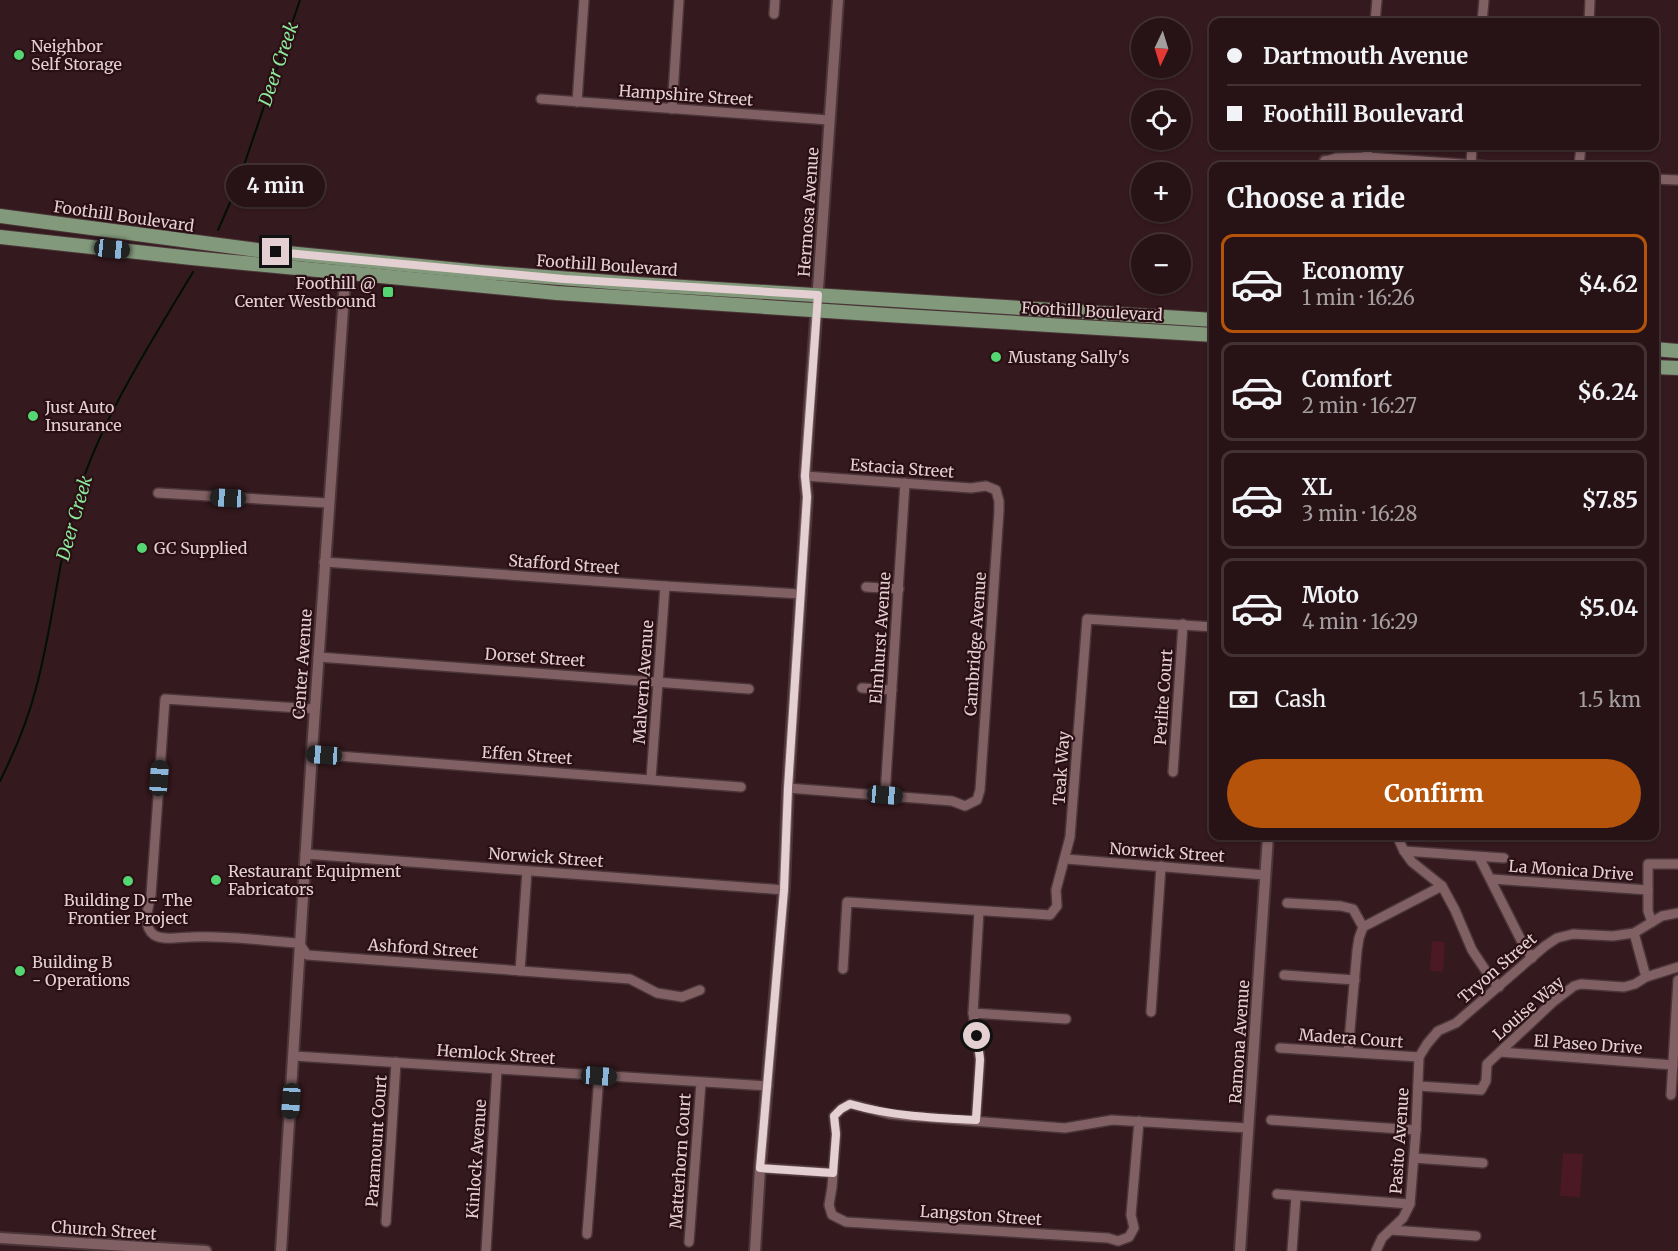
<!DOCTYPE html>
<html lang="en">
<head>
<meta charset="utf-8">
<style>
  body { margin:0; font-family:Merriweather,serif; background:#332023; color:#f1f3f6; height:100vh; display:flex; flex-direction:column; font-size:22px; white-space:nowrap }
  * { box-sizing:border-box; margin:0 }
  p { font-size:20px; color:#a49ea1 }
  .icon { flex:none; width:33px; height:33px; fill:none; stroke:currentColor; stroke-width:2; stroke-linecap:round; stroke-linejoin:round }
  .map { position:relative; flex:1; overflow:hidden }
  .sheet { position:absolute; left:1209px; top:162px; width:450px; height:678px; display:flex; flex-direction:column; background:#271316; border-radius:12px; box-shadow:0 2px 4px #0004,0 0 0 2px #433235 }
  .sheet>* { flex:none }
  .banner { position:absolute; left:1209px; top:18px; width:450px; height:132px; border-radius:12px; box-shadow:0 2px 4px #0004,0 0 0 2px #433235; display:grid; align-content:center; height:132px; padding:0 18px; background:#271316 }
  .needle { width:39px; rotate:184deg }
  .controls { position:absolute; left:1131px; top:18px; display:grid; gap:12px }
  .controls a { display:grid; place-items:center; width:60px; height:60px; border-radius:50%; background:#271316; box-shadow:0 2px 4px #0004,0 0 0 2px #433235; font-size:30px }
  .end { position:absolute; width:27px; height:27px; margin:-14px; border:8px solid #e4d0d2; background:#111; box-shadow:0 0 0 3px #111 }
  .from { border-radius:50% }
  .bubble { position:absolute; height:42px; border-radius:21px; background:#271316; box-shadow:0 2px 4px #0004,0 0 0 2px #433235; font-size:20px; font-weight:700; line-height:42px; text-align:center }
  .car { position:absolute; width:18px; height:36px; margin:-18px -9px; border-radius:8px; box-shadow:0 0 4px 2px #0007; background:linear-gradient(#222 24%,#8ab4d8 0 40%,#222 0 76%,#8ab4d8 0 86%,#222 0) }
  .banner b { display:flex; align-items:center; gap:21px; height:57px; font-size:22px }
  .banner b+b { border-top:2px solid #433235 }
  .banner i { width:15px; height:15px; background:#f1f3f6 }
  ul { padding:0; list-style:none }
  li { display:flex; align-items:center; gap:18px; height:99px; margin:0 12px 9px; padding:0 6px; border:3px solid #433235; border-radius:12px }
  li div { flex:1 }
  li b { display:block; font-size:22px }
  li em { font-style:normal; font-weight:700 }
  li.selected { border-color:#b45309 }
  li>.icon { width:54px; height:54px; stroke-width:1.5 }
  h2 { padding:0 18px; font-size:27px; line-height:72px }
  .pay { display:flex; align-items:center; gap:15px; height:66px; padding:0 18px; font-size:22px }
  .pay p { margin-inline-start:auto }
  .primary-button { display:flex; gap:12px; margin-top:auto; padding:12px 18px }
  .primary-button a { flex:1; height:69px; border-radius:36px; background:#b45309; color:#fff; font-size:24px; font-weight:700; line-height:69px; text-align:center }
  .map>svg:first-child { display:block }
  .green { fill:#4b1924 }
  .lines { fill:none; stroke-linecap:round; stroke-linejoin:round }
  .stream { stroke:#001002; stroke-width:2 }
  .minor-casing { stroke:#4a3538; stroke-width:12 }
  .tertiary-casing { stroke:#4a3538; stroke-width:14 }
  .primary-casing { stroke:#4a3538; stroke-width:16 }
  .minor { stroke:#816064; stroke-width:9 }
  .tertiary { stroke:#816064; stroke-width:10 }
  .primary { stroke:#82997b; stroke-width:14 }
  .route { stroke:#e4d0d2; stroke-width:8 }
  .poi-dot { fill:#54d672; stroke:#2a0f14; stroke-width:2 }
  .labels { text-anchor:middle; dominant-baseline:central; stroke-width:4.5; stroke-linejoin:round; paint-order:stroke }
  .poi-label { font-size:16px; fill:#e4d0d2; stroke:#2a0f14; text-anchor:start }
  .street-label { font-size:16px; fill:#e4d0d2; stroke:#2a0f14 }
  .water-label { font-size:18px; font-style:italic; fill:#8be99b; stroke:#2a0f14 }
</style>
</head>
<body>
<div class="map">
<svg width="1678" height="1251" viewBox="0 0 1678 1251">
  <rect width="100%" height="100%" fill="#34191e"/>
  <g class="green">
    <polygon points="1432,941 1445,942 1443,972 1430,971"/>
    <polygon points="1563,1153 1583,1154 1580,1197 1560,1196"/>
  </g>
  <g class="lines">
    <g class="stream">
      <polyline points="218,230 236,189 300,0"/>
      <path d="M0 781C15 751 28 720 36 688 52 630 57 568 73 510 98 423 147 349 193 272"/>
    </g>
    <g class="minor-casing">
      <g id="minor">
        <polyline points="774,14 775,0"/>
        <polyline points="1375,22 1377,0"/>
        <polyline points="1482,22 1484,0"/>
        <polyline points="1589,22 1590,0"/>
        <polyline points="541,99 829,120"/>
        <polyline points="577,102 584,0"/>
        <polyline points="672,109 679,0"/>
        <polyline points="1367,157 1368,146"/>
        <polyline points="1325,161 1336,158 1367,157 1489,166"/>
        <polyline points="1471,165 1472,146"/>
        <polyline points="1579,166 1581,146"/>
        <polyline points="1654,179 1678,180"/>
        <polyline points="158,493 328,503"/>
        <polyline points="324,562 665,586 801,594"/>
        <polyline points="866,587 899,589"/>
        <polyline points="318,657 749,689"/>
        <polyline points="862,688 892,690"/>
        <path d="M314 709 165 699 151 895C148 908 142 926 154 935 163 941 181 937 191 937 227 935 264 941 299 943L307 955 630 979 657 993 682 997 700 990"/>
        <polyline points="312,754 741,787"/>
        <polyline points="1173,772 1183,624"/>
        <polyline points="651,779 665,586"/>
        <polyline points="788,788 952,801 965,806 977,800 980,790 999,511 999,501 996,490 986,486 971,488 805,476"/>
        <polyline points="885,795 905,483"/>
        <polyline points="1397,836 1404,851 1412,862 1442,886 1455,910 1472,950 1490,977 1499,987"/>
        <polyline points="1404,851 1504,858"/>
        <polyline points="305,854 784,890"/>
        <polyline points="1479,857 1524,946 1532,958"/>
        <polyline points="1066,859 1265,875"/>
        <polyline points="1492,879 1648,890"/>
        <polyline points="1287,903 1341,906 1353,909 1363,927"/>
        <polyline points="1652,922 1648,911 1648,864 1678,864"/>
        <polyline points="1634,933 1646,977"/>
        <polyline points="843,969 847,902 1050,915 1057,906 1056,890 1070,837 1087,619 1214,627"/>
        <polyline points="520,971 527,871"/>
        <polyline points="1284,975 1355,980"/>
        <polyline points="1151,1012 1161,866"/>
        <polyline points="973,1013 1066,1019"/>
        <polyline points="1280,1048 1419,1057"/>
        <polyline points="1348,1052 1357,951 1359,938 1363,927 1442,886"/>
        <polyline points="1500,1052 1673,1065"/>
        <polyline points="294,1056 768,1086"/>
        <polyline points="1418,1086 1481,1090 1486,1081 1487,1064 1553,1002 1574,986 1581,984 1624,987 1635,984 1646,977 1678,967"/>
        <polyline points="1671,1095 1678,980"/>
        <polyline points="976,1120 980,1060 973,1013 979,911"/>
        <polyline points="1271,1120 1416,1130"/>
        <polyline points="1139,1121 1131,1215 1134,1228 1129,1237 1118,1241 1108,1238 846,1222 832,1215 829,1205 832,1187 836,1134 834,1116 841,1109 850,1104 889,1114 907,1116 1065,1128 1112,1120 1248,1128"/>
        <polyline points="1414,1158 1483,1163"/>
        <polyline points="760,1168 833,1173"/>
        <polyline points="1277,1194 1410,1204"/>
        <polyline points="386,1222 396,1062"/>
        <polyline points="1391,1230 1476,1236"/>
        <polyline points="587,1234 599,1076"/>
        <polyline points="689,1242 701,1083"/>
        <polyline points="486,1251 497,1069"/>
        <polyline points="1292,1251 1296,1196"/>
        <polyline points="1376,1251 1382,1238 1403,1218 1410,1204 1416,1130 1419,1057 1427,1044 1438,1031 1456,1023 1545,946 1557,938 1573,934 1613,936 1634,933 1662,916 1678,913"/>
      </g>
    </g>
    <g class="tertiary-casing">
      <g id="tertiary">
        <polyline points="1323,166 1325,161"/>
        <polyline points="0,1238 206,1251"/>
        <path d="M281 1251C292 1084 301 918 312 751 322 590 334 428 346 266"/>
        <polyline points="755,1251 760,1168 784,890 788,788 807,497 805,476 838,0"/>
        <polyline points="1240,1251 1268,836"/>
      </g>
    </g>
    <g class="primary-casing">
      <g id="primary">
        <polyline points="0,216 257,250 481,272 636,284 1214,320"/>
        <polyline points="0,237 192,258 557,293 887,315 1214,335"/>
        <polyline points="1654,349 1678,351"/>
        <polyline points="1654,367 1678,368"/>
      </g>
    </g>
    <use href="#minor" class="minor"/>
    <use href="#tertiary" class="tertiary"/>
    <use href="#primary" class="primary"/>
  </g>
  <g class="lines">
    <path class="route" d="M276 252 564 279 818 295 805 476 807 497 788 788 784 890 760 1168 833 1173 836 1134 834 1116 841 1109 850 1104C891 1116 933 1118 976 1120L980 1059 977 1036"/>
  </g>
  <g class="poi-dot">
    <circle cx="19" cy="55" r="6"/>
    <rect x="382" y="286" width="12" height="12" rx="3"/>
    <circle cx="996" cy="357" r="6"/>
    <circle cx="33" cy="416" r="6"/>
    <circle cx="142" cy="548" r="6"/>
    <circle cx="216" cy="880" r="6"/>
    <circle cx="128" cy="881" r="6"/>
    <circle cx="20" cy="971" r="6"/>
  </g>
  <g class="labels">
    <g class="poi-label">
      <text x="31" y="46">Neighbor<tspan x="31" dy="18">Self Storage</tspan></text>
      <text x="376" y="283" text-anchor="end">Foothill @<tspan x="376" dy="18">Center Westbound</tspan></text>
      <text x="1008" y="357">Mustang Sally's</text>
      <text x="45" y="407">Just Auto<tspan x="45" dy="18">Insurance</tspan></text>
      <text x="154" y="548">GC Supplied</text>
      <text x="228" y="871">Restaurant Equipment<tspan x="228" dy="18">Fabricators</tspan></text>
      <text x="128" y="900" text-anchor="middle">Building D - The<tspan x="128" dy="18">Frontier Project</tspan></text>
      <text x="32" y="962">Building B<tspan x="32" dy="18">- Operations</tspan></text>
    </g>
    <g class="street-label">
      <text transform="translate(686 95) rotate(4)">Hampshire Street</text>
      <text transform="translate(808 212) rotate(-86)">Hermosa Avenue</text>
      <text transform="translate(124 216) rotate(8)">Foothill Boulevard</text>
      <text transform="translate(607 265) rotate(4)">Foothill Boulevard</text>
      <text transform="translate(1092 311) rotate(3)">Foothill Boulevard</text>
      <text transform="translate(902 468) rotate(4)">Estacia Street</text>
      <text transform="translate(564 564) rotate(4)">Stafford Street</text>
      <text transform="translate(880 638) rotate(-86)">Elmhurst Avenue</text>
      <text transform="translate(975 644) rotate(-86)">Cambridge Avenue</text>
      <text transform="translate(535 657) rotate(4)">Dorset Street</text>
      <text transform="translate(302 664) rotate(-86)">Center Avenue</text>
      <text transform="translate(643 682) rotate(-86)">Malvern Avenue</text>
      <text transform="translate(1163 697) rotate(-86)">Perlite Court</text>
      <text transform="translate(527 755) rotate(4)">Effen Street</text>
      <text transform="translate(1061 768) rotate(-86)">Teak Way</text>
      <text transform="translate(1167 852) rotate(4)">Norwick Street</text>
      <text transform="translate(546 857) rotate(4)">Norwick Street</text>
      <text transform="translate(1571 870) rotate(4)">La Monica Drive</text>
      <text transform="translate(423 948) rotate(4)">Ashford Street</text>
      <text transform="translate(1497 968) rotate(-41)">Tryon Street</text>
      <text transform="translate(1528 1008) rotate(-41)">Louise Way</text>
      <text transform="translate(1351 1038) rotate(4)">Madera Court</text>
      <text transform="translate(1239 1042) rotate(-86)">Ramona Avenue</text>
      <text transform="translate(1588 1044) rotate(4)">El Paseo Drive</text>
      <text transform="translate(496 1054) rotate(4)">Hemlock Street</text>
      <text transform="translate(376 1141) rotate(-86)">Paramount Court</text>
      <text transform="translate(1399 1141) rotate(-86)">Pasito Avenue</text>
      <text transform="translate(476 1159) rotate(-86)">Kinlock Avenue</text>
      <text transform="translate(680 1161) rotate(-86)">Matterhorn Court</text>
      <text transform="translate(981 1215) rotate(4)">Langston Street</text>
      <text transform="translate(104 1230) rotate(4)">Church Street</text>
    </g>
    <g class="water-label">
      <text transform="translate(278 64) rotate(-71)">Deer Creek</text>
      <text transform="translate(74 518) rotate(-74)">Deer Creek</text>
    </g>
  </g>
</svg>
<div class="controls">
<a><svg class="needle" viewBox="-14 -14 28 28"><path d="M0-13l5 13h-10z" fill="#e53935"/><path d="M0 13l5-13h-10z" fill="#a49ea1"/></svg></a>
<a><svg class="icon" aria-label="locate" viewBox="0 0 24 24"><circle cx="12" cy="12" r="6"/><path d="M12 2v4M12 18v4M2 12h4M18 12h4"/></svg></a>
<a>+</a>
<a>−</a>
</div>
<i class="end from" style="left:977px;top:1036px"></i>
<i class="end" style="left:276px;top:252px"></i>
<div class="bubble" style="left:226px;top:165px;width:99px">4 min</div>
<i class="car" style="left:112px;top:249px;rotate:96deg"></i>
<i class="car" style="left:228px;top:498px;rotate:273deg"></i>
<i class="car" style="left:324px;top:755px;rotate:274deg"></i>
<i class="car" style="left:159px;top:778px;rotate:4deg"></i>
<i class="car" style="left:885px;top:795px;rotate:95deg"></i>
<i class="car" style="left:599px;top:1076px;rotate:94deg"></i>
<i class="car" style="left:291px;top:1101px;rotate:184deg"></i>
<div class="banner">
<b><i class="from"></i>Dartmouth Avenue</b>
<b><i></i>Foothill Boulevard</b>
</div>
<section class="sheet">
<h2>Choose a ride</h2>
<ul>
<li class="selected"><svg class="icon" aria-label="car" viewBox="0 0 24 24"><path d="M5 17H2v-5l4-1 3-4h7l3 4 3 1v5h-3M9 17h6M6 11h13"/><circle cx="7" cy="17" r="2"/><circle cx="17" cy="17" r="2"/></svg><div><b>Economy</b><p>1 min · 16:26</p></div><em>$4.62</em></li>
<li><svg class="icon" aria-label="car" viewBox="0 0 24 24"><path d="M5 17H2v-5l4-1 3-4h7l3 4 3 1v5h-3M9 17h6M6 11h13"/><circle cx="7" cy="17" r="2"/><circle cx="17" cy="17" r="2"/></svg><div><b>Comfort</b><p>2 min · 16:27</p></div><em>$6.24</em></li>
<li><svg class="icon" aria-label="car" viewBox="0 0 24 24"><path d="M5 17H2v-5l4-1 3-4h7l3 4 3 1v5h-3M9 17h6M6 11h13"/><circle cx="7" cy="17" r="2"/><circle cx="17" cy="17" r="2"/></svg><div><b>XL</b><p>3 min · 16:28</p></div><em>$7.85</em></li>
<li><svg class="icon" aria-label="car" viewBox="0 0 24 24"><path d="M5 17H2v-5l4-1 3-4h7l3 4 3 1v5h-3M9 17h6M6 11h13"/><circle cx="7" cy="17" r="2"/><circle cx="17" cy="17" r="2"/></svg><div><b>Moto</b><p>4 min · 16:29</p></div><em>$5.04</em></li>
</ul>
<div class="pay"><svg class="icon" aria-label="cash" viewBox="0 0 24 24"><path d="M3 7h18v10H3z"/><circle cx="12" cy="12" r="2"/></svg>Cash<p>1.5 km</p></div>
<div class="primary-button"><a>Confirm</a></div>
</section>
</div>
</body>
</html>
